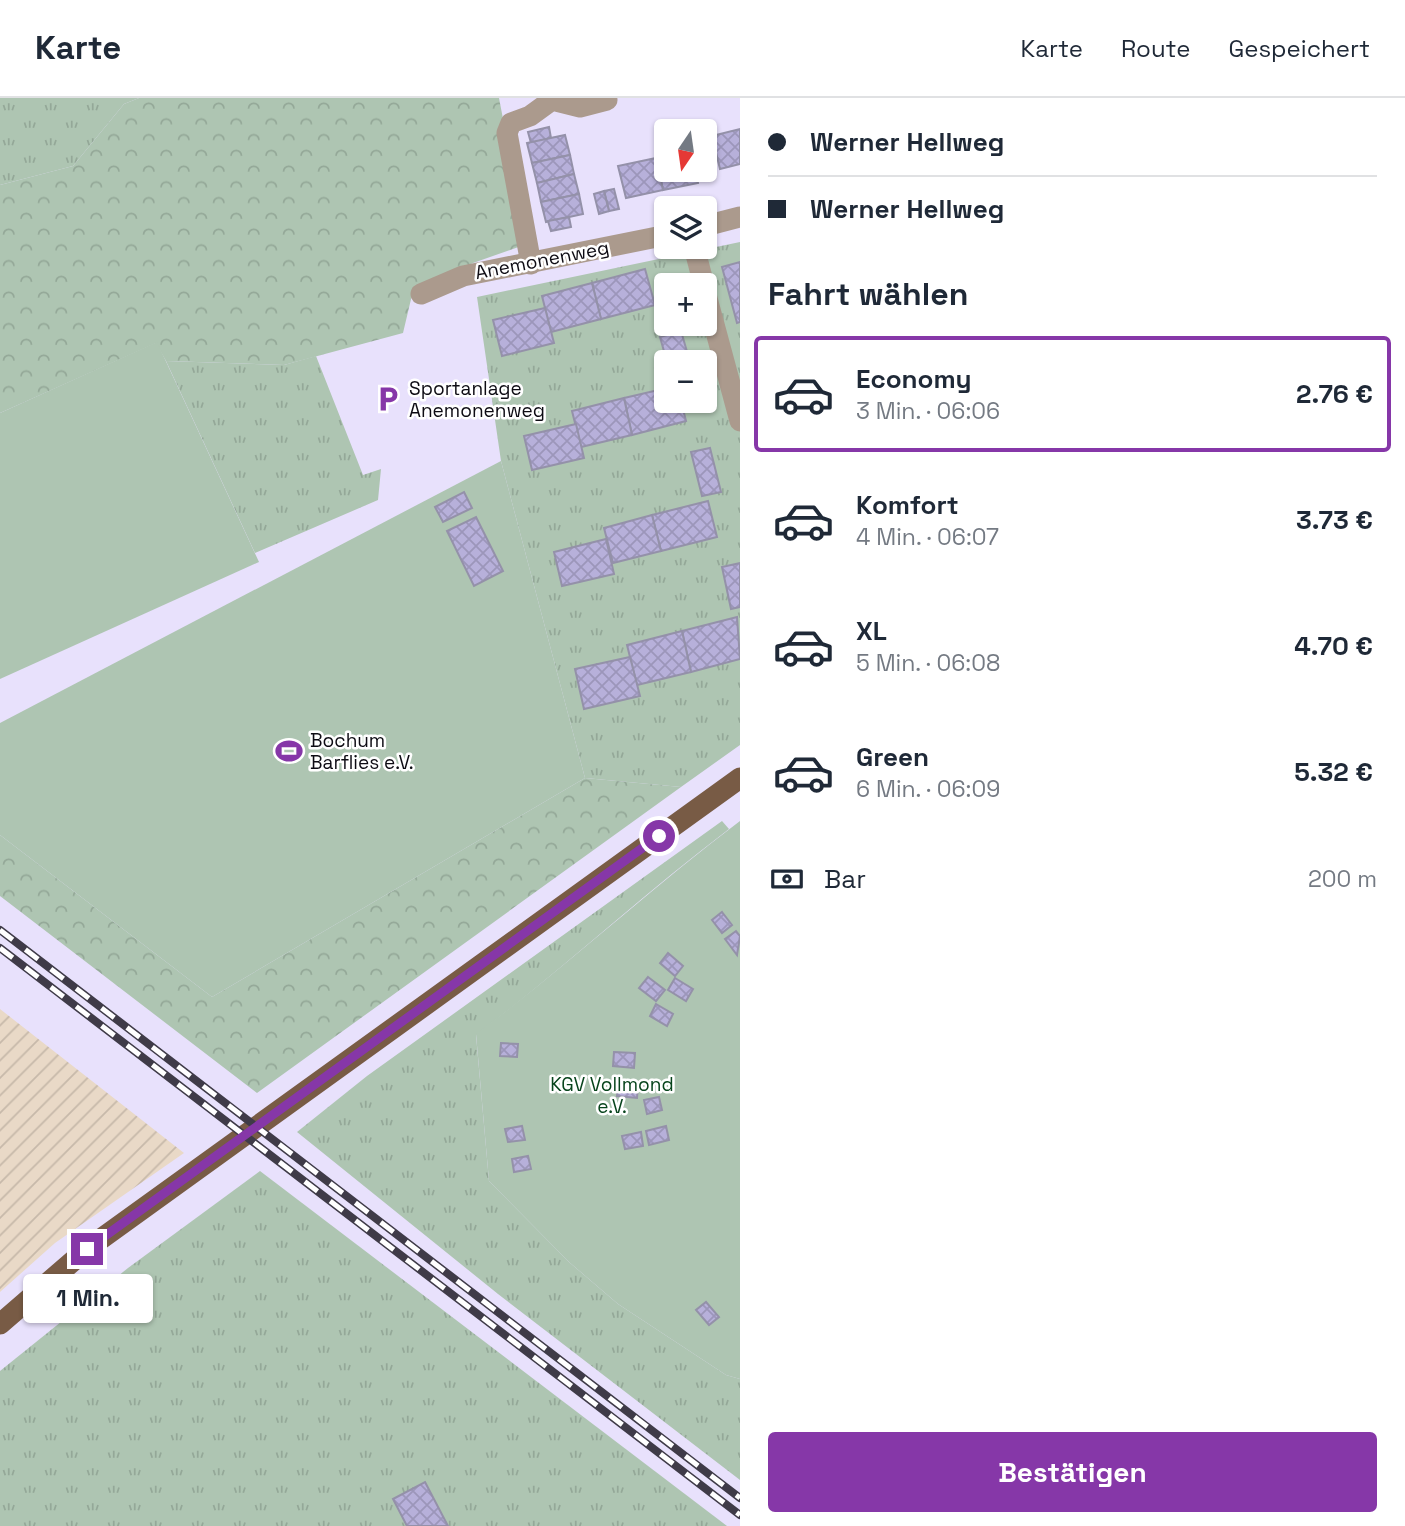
<!DOCTYPE html>
<html lang="de">
<head>
<meta charset="utf-8">
<style>
  body { margin:0; font-family:"Space Grotesk",sans-serif; background:#f6f6f7; color:#1f2937; height:100vh; display:flex; flex-direction:column; font-size:26px; white-space:nowrap }
  * { box-sizing:border-box; margin:0 }
  p { font-size:23px; color:#747a83 }
  .icon { flex:none; width:38px; height:38px; fill:none; stroke:currentColor; stroke-width:2; stroke-linecap:round; stroke-linejoin:round }
  .map { position:relative; flex:1; overflow:hidden }
  .side { display:flex; flex-direction:column; background:#fff; width:665px }
  .side>* { flex:none }
  .hud { display:grid; align-content:center; height:154px; padding:0 28px; background:#fff }
  .needle { width:46px; rotate:193deg }
  .controls { position:absolute; left:654px; top:21px; display:grid; gap:14px }
  .controls a { display:grid; place-items:center; width:63px; height:63px; border-radius:7px; background:#fff; box-shadow:0 2px 5px #0004; font-size:35px }
  .end { position:absolute; width:32px; height:32px; margin:-16px; border:9px solid #8637a8; background:#fff; box-shadow:0 0 0 4px #fff }
  .from { border-radius:50% }
  .bubble { position:absolute; height:49px; border-radius:7px; background:#fff; box-shadow:0 2px 5px #0004; font-size:23px; font-weight:800; line-height:49px; text-align:center }
  .hud b { display:flex; align-items:center; gap:24px; height:66px; font-size:26px }
  .hud b+b { border-top:2px solid #e0e1e3 }
  .hud i { width:18px; height:18px; background:#1f2937 }
  ul { padding:0; list-style:none }
  li { display:flex; align-items:center; gap:21px; height:116px; margin:0 14px 10px; padding:0 14px; border:4px solid transparent; border-radius:7px }
  li div { flex:1 }
  li b { display:block; font-size:26px }
  li em { font-style:normal; font-weight:800 }
  li.selected { border-color:#8637a8 }
  li>.icon { width:63px; height:63px; stroke-width:1.5 }
  h2 { padding:0 28px; font-size:32px; line-height:84px }
  .pay { display:flex; align-items:center; gap:18px; height:77px; padding:0 28px; font-size:26px }
  .pay p { margin-inline-start:auto }
  .primary-button { display:flex; gap:14px; margin-top:auto; padding:14px 28px }
  .primary-button a { flex:1; height:80px; border-radius:7px; background:#8637a8; color:#fff; font-size:28px; font-weight:800; line-height:80px; text-align:center }
  header { display:flex; align-items:center; gap:42px; box-sizing:border-box; height:98px; padding:0 35px; background:#fff; border-bottom:2px solid #e0e1e3 }
  header strong { font-size:33px }
  nav { display:flex; gap:38px; margin-inline-start:auto; font-size:24px }
  main { display:flex; flex:1; min-height:0 }
  .map>svg:first-child { display:block }
  .industrial { fill:url(#industrial-furrows) }
  .grass { fill:url(#grass-tufts); fill-rule:evenodd }
  .forest { fill:url(#forest-crowns) }
  .garden { fill:#aec5b2 }
  .building { fill:url(#building-cross-hatch); stroke:#9491a9; stroke-width:2 }
  .lines { fill:none; stroke-linecap:round; stroke-linejoin:round }
  .minor { stroke:#ab9a8d; stroke-width:21 }
  .major { stroke:#785b45; stroke-width:21 }
  .rail-casing { stroke:#3f3b48; stroke-width:8 }
  .rail { stroke:#fff; stroke-width:5; stroke-dasharray:16; stroke-linecap:butt }
  .route { stroke:#8637a8; stroke-width:9 }
  .labels { text-anchor:middle; dominant-baseline:central; stroke-width:5; stroke-linejoin:round; paint-order:stroke }
  .street-label { font-size:19px; fill:#0d0b13; stroke:#fff }
  .poi-label { font-size:19px; fill:#0d0b13; stroke:#fff; text-anchor:start }
  .park-label { font-size:19px; fill:#07441c; stroke:#fff }
</style>
</head>
<body>
<header>
<strong>Karte</strong>
<nav><a>Karte</a><a>Route</a><a>Gespeichert</a></nav>
</header>
<main>
<div class="map">
<svg width="740" height="1428" viewBox="0 0 740 1428">
  <defs>
    <pattern id="industrial-furrows" width="10" height="10" patternUnits="userSpaceOnUse" patternTransform="scale(1.75)"><rect width="10" height="10" fill="#e9d9c7"/><path d="M-1 1l2-2M0 10L10 0M9 11l2-2" fill="none" stroke="#c7b9aa"/></pattern>
    <pattern id="grass-tufts" width="24" height="20" patternUnits="userSpaceOnUse" patternTransform="scale(1.75)"><rect width="24" height="20" fill="#aec5b2"/><path d="M3 7l-1-3M5 7V3M7 7l1-3M15 17l-1-3M17 17v-4M19 17l1-3" fill="none" stroke="#94a898"/></pattern>
    <pattern id="forest-crowns" width="20" height="18" patternUnits="userSpaceOnUse" patternTransform="scale(1.75)"><rect width="20" height="18" fill="#aec5b2"/><path d="M2 6a3 3 0 1 1 6 0M12 15a3 3 0 1 1 6 0" fill="none" stroke="#94a898"/></pattern>
    <pattern id="building-cross-hatch" width="8" height="8" patternUnits="userSpaceOnUse" patternTransform="scale(1.75)"><rect width="8" height="8" fill="#b7b0da"/><path d="M0 0l8 8M0 8l8-8" fill="none" stroke="#9c96ba"/></pattern>
  </defs>
  <rect width="100%" height="100%" fill="#e8e1fc"/>
  <polygon class="industrial" points="0,911 184,1055 55,1145 0,1194"/>
  <g class="grass">
    <polygon points="0,0 139,0 124,6 73,68 0,87"/>
    <path d="M740 144V647L681 689 585 680 501 363 477 199ZM667 187H705V226H667ZM667 264H705V303H667Z"/>
    <polygon points="316,258 363,377 381,371 378,402 255,455 166,263 284,267"/>
    <path d="M722 723 729 731C642 797 563 871 476 937L489 1083 569 1164 618 1206 726 1277 740 1281V1382L498 1196 297 1034 367 978Z"/>
    <polygon points="260,1073 727,1428 0,1428 0,1273 128,1170"/>
  </g>
  <g class="forest">
    <polygon points="139,0 499,0 527,146 473,165 412,197 403,235 284,267 166,263 156,245 0,315 0,87 73,68 124,6"/>
    <polygon points="585,680 681,689 257,995 0,798 0,737 212,899"/>
  </g>
  <g class="garden">
    <polygon points="157,244 259,464 0,581 0,315"/>
    <polygon points="501,363 585,680 212,899 0,737 0,625"/>
    <path d="M740 723V1281L726 1277 618 1206 569 1164 489 1083 476 936C567 868 650 791 740 723Z"/>
  </g>
  <g class="building">
    <polygon points="549,29 551,40 531,45 528,34"/>
    <polygon points="740,31 740,66 720,71 712,38"/>
    <polygon points="565,37 570,57 532,65 527,45"/>
    <polygon points="570,57 574,76 537,85 532,65"/>
    <polygon points="667,58 667,72 695,72 698,85 663,92 656,60"/>
    <polygon points="656,60 663,92 626,100 618,68"/>
    <polygon points="574,76 579,96 541,104 537,85"/>
    <polygon points="614,91 619,111 609,113 604,93"/>
    <polygon points="604,93 609,113 599,116 594,96"/>
    <polygon points="579,96 583,116 546,124 541,104"/>
    <polygon points="569,119 571,129 551,133 548,123"/>
    <polygon points="740,164 740,224 737,225 722,169"/>
    <polygon points="645,171 655,207 601,221 592,185"/>
    <polygon points="592,185 601,221 551,234 542,198"/>
    <polygon points="545,210 554,245 502,258 493,222"/>
    <polygon points="681,233 690,264 667,264 660,239"/>
    <polygon points="667,290 667,303 681,303 686,323 632,337 624,300"/>
    <polygon points="624,300 632,337 581,349 572,313"/>
    <polygon points="576,326 584,360 532,372 524,338"/>
    <polygon points="710,350 721,394 702,398 691,354"/>
    <polygon points="464,394 472,410 443,424 435,409"/>
    <polygon points="708,403 717,439 661,453 652,417"/>
    <polygon points="652,417 661,453 613,465 604,430"/>
    <polygon points="476,419 503,473 474,488 447,433"/>
    <polygon points="606,441 614,476 562,488 554,454"/>
    <polygon points="740,465 740,509 731,511 722,469"/>
    <polygon points="737,519 740,561 691,574 682,533"/>
    <polygon points="682,533 691,574 637,587 627,547"/>
    <polygon points="630,559 640,598 584,611 575,571"/>
    <polygon points="722,814 732,827 722,835 712,822"/>
    <polygon points="736,833 740,838 737,857 725,841"/>
    <polygon points="668,855 683,868 675,878 660,865"/>
    <polygon points="648,879 665,892 656,903 639,890"/>
    <polygon points="675,880 693,891 686,903 668,892"/>
    <polygon points="656,906 673,916 667,928 650,918"/>
    <polygon points="501,945 518,946 517,959 500,958"/>
    <polygon points="614,954 635,955 634,970 613,968"/>
    <polygon points="618,985 638,987 637,1000 617,998"/>
    <polygon points="659,999 662,1012 647,1016 644,1002"/>
    <polygon points="522,1028 525,1042 508,1044 505,1031"/>
    <polygon points="666,1028 669,1042 649,1047 646,1033"/>
    <polygon points="641,1034 643,1048 625,1051 622,1038"/>
    <polygon points="528,1058 531,1071 514,1074 512,1061"/>
    <polygon points="706,1204 719,1219 709,1227 696,1212"/>
    <polygon points="425,1384 448,1428 407,1428 393,1401"/>
  </g>
  <g class="lines">
    <g class="minor">
      <polyline points="705,128 740,119"/>
      <polyline points="694,149 704,187"/>
      <polyline points="531,166 507,35 511,25 530,18 552,2 580,9 607,2"/>
      <polyline points="705,193 740,323"/>
      <polyline points="421,196 463,178 667,137"/>
    </g>
    <polyline class="major" points="0,1226 87,1151 740,680"/>
    <g class="rail-casing">
      <g id="rail">
        <polyline points="0,832 740,1400"/>
        <polyline points="0,850 740,1417"/>
      </g>
    </g>
    <use href="#rail" class="rail"/>
  </g>
  <g class="lines">
    <polyline class="route" points="87,1151 659,738"/>
  </g>
  <defs>
    <g id="parking-bare" transform="scale(2.1)"><path d="M-3.5-5.5H1a3.5 3.5 0 0 1 0 7H-1V5.5H-3.5ZM-1-3.4V-.6H.8a1.4 1.4 0 0 0 0-2.8Z" fill="#8637a8" stroke="#fff" stroke-width="2.5" paint-order="stroke"/></g>
    <g id="stadium-bare" transform="scale(2.1)"><path d="M0-5a6.5 5 0 1 0 0 10a6.5 5 0 1 0 0-10ZM-3.5-1.8h7v3.6h-7Z" fill="#8637a8" stroke="#fff" stroke-width="2.5" paint-order="stroke"/></g>
  </defs>
  <g fill-rule="evenodd">
    <use href="#parking-bare" x="388" y="301"/>
    <use href="#stadium-bare" x="289" y="653"/>
  </g>
  <g class="labels">
    <g class="street-label">
      <text transform="translate(542 162) rotate(-11)">Anemonenweg</text>
    </g>
    <g class="poi-label">
      <text x="409" y="290">Sportanlage<tspan x="409" dy="22">Anemonenweg</tspan></text>
      <text x="310" y="642">Bochum<tspan x="310" dy="22">Barflies e.V.</tspan></text>
    </g>
    <g class="park-label">
      <text x="612" y="986">KGV Vollmond<tspan x="612" dy="22">e.V.</tspan></text>
    </g>
  </g>
</svg>
<div class="controls">
<a><svg class="needle" viewBox="-14 -14 28 28"><path d="M0-13l5 13h-10z" fill="#e53935"/><path d="M0 13l5-13h-10z" fill="#747a83"/></svg></a>
<a><svg class="icon" aria-label="layers" viewBox="0 0 24 24"><path d="M12 4l9 5-9 5-9-5zM3 14l9 5 9-5"/></svg></a>
<a>+</a>
<a>−</a>
</div>
<i class="end from" style="left:659px;top:738px"></i>
<i class="end" style="left:87px;top:1151px"></i>
<div class="bubble" style="left:23px;top:1176px;width:130px">1 Min.</div>
</div>
<section class="side">
<div class="hud">
<b><i class="from"></i>Werner Hellweg</b>
<b><i></i>Werner Hellweg</b>
</div>
<h2>Fahrt wählen</h2>
<ul>
<li class="selected"><svg class="icon" aria-label="car" viewBox="0 0 24 24"><path d="M5 17H2v-5l4-1 3-4h7l3 4 3 1v5h-3M9 17h6M6 11h13"/><circle cx="7" cy="17" r="2"/><circle cx="17" cy="17" r="2"/></svg><div><b>Economy</b><p>3 Min. · 06:06</p></div><em>2.76 €</em></li>
<li><svg class="icon" aria-label="car" viewBox="0 0 24 24"><path d="M5 17H2v-5l4-1 3-4h7l3 4 3 1v5h-3M9 17h6M6 11h13"/><circle cx="7" cy="17" r="2"/><circle cx="17" cy="17" r="2"/></svg><div><b>Komfort</b><p>4 Min. · 06:07</p></div><em>3.73 €</em></li>
<li><svg class="icon" aria-label="car" viewBox="0 0 24 24"><path d="M5 17H2v-5l4-1 3-4h7l3 4 3 1v5h-3M9 17h6M6 11h13"/><circle cx="7" cy="17" r="2"/><circle cx="17" cy="17" r="2"/></svg><div><b>XL</b><p>5 Min. · 06:08</p></div><em>4.70 €</em></li>
<li><svg class="icon" aria-label="car" viewBox="0 0 24 24"><path d="M5 17H2v-5l4-1 3-4h7l3 4 3 1v5h-3M9 17h6M6 11h13"/><circle cx="7" cy="17" r="2"/><circle cx="17" cy="17" r="2"/></svg><div><b>Green</b><p>6 Min. · 06:09</p></div><em>5.32 €</em></li>
</ul>
<div class="pay"><svg class="icon" aria-label="cash" viewBox="0 0 24 24"><path d="M3 7h18v10H3z"/><circle cx="12" cy="12" r="2"/></svg>Bar<p>200 m</p></div>
<div class="primary-button"><a>Bestätigen</a></div>
</section>
</main>
</body>
</html>
